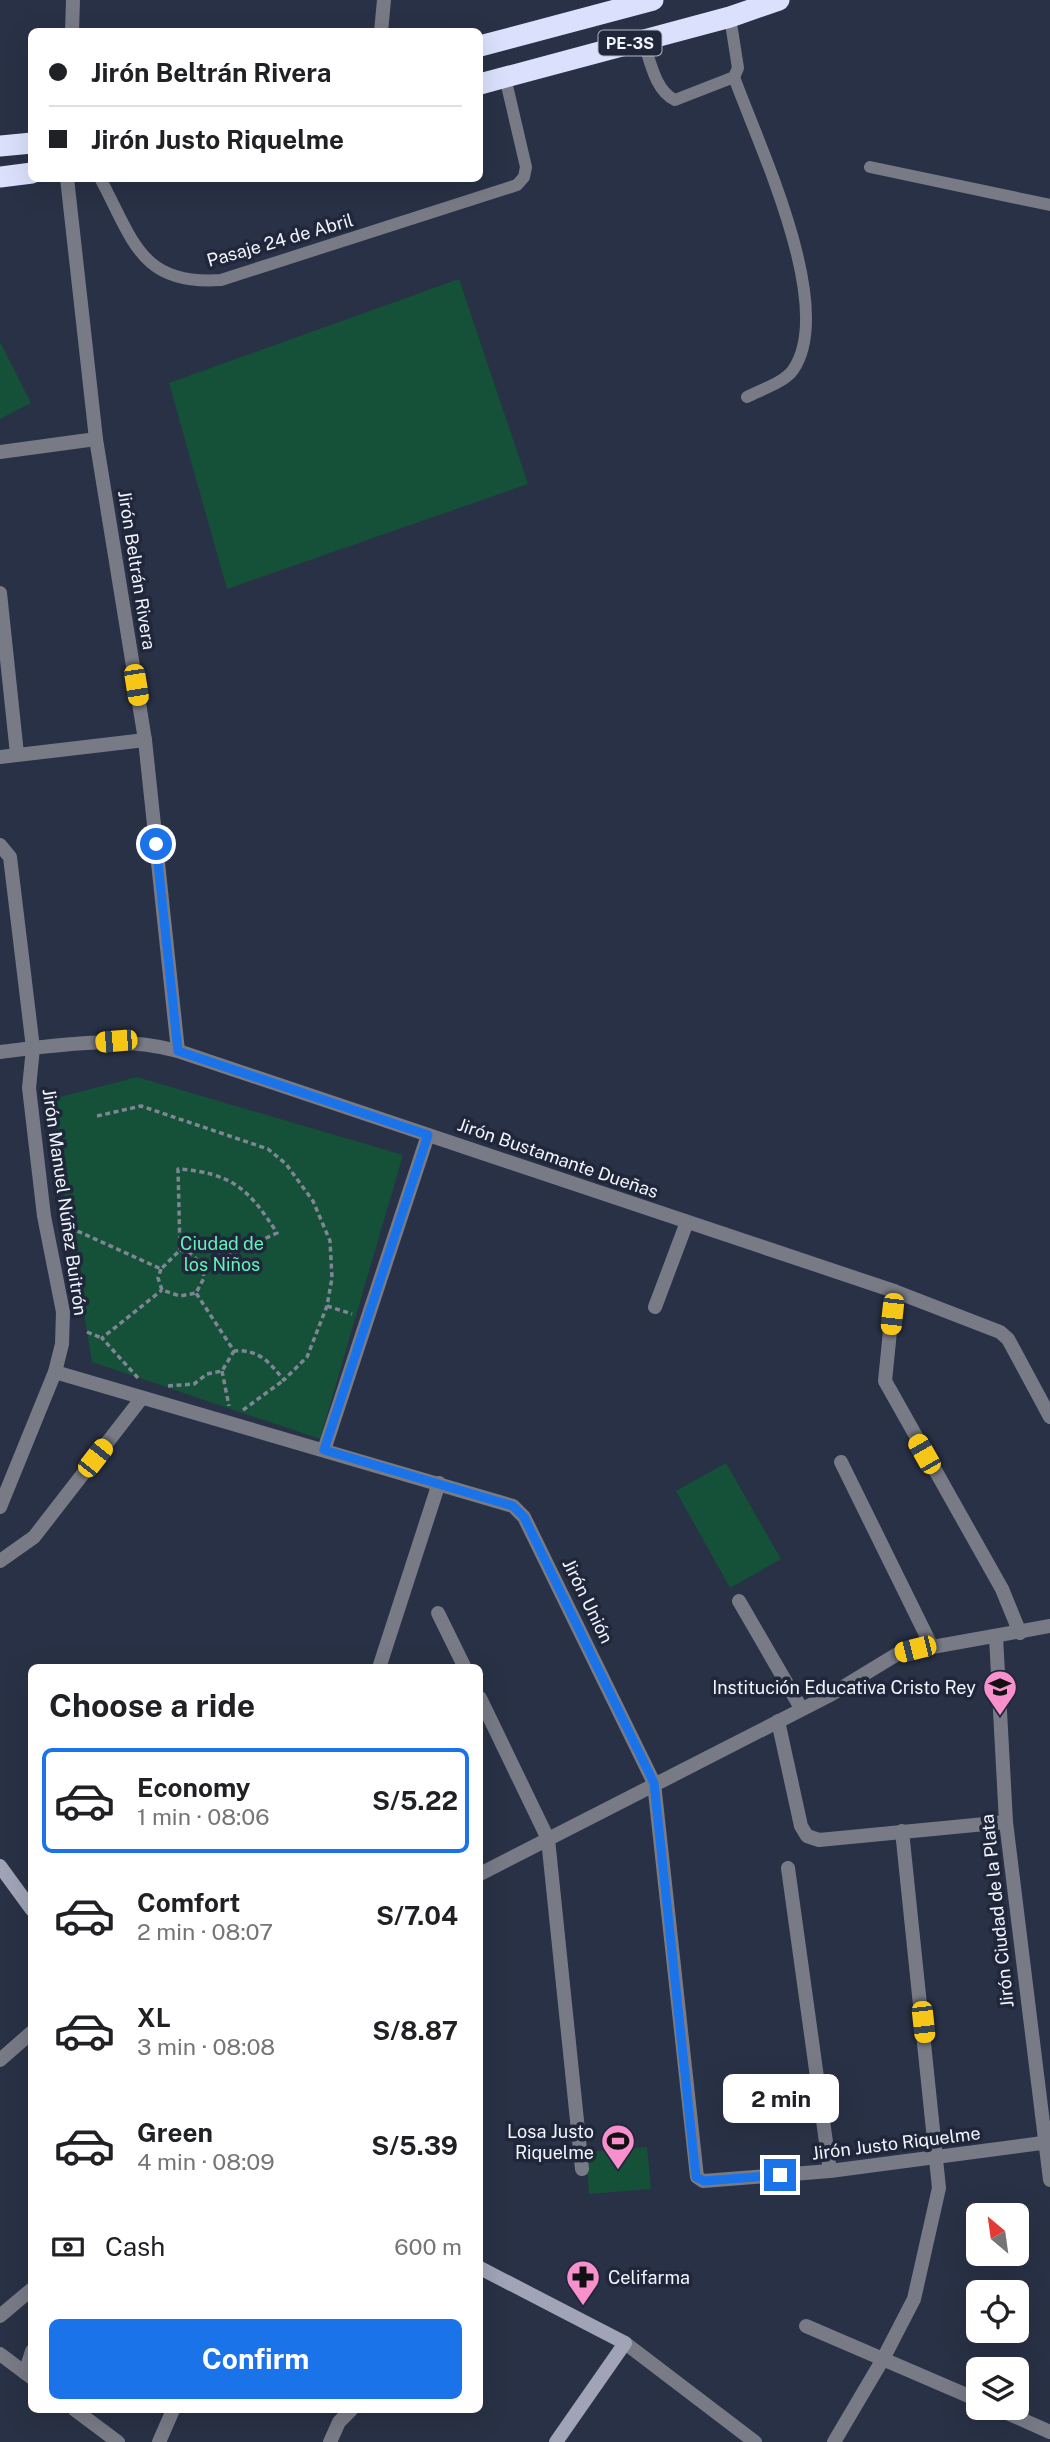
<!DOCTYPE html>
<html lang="en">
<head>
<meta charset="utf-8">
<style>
  body { margin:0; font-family:"Public Sans",sans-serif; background:#f6f6f6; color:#202124; height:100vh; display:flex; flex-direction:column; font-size:26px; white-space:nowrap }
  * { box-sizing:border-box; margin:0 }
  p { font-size:23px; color:#757577 }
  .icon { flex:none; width:38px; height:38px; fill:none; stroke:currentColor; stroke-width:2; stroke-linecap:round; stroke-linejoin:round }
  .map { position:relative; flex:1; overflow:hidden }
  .drawer { position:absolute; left:28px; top:1664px; width:455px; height:749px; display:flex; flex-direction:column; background:#fff; border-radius:10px; box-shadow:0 7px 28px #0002 }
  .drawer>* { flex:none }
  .guide { position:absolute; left:28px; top:28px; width:455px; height:154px; border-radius:10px; box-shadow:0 7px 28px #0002; display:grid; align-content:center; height:154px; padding:0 21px; background:#fff }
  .needle { width:46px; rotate:331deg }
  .controls { position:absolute; left:966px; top:2203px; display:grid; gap:14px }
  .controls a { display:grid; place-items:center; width:63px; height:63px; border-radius:10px; background:#fff; box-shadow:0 7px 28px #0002; font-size:35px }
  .end { position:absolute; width:32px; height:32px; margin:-16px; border:9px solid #1a73e8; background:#fff; box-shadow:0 0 0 4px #fff }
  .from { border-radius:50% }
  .bubble { position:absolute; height:49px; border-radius:10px; background:#fff; box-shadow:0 7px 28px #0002; font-size:23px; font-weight:700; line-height:49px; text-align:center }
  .car { position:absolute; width:21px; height:42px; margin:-21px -10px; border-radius:9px; box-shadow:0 0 5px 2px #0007; background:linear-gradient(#f5c518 24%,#345 0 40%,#f5c518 0 76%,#345 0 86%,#f5c518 0) }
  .guide b { display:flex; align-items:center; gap:24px; height:66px; font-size:26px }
  .guide b+b { border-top:2px solid #e0e0e0 }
  .guide i { width:18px; height:18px; background:#202124 }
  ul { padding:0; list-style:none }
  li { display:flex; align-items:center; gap:21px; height:105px; margin:0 14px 10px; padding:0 7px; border:4px solid transparent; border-radius:10px }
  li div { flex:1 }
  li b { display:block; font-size:26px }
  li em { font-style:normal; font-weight:700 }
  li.on { border-color:#1a73e8 }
  li>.icon { width:63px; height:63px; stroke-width:1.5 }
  h2 { padding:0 21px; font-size:32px; line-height:84px }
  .pay { display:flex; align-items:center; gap:18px; height:77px; padding:0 21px; font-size:26px }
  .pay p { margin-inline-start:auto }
  .primary-button { display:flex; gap:14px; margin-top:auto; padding:14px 21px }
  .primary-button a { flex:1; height:80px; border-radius:10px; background:#1a73e8; color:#fff; font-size:28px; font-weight:700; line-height:80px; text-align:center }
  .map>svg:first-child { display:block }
  .green { fill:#155038 }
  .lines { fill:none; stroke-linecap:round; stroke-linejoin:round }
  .path { stroke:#7f8594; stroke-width:3.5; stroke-dasharray:5 3.5; stroke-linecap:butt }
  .lane { stroke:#787b86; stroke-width:12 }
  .street { stroke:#787b86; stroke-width:14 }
  .secondary { stroke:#a0a4b6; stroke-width:14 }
  .highway { stroke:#dbe1fd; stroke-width:21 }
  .route { stroke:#1a73e8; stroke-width:9 }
  .labels { text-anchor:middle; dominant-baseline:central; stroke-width:7; stroke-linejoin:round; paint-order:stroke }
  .shield { fill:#20273b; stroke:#b3b7c3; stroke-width:2 }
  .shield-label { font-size:16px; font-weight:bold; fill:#f2f5fd }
  .street-label { font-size:18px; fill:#f2f5fd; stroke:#20273b }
  .park-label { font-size:18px; fill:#63f3b6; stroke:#20273b }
  .poi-label { font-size:18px; fill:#f2f5fd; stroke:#20273b; text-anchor:end }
</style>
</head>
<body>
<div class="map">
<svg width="1050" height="2442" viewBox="0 0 1050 2442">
  <rect width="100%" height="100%" fill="#293146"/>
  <g class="green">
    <polygon points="459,279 528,484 227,589 169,383"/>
    <polygon points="0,342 31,403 0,419"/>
    <polygon points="137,1077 403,1155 320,1439 92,1362 48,1100"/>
    <polygon points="726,1463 781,1559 730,1588 676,1491"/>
    <polygon points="647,2147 651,2189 589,2194 586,2152"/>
  </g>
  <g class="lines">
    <g class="path">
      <path d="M97 1116 141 1106 268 1149 286 1164 313 1201 330 1241 332 1278 327 1306 307 1357 284 1380C269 1362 259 1349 234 1351L196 1293"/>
      <path d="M62 1224 161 1269 180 1250 178 1169C232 1173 249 1189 277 1233L203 1267"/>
      <polyline points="161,1269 158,1278 162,1290 180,1296 196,1293 204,1278 203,1267 192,1254 180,1250"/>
      <polyline points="327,1306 352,1314"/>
      <polyline points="87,1332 102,1338"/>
      <polyline points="222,1371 229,1406"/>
      <polyline points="138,1378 102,1338 162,1290"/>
      <polyline points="168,1386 194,1384 207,1374 222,1371 234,1351"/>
      <polyline points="243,1410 284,1380"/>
    </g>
    <g class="lane">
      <path d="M643 40C650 60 655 91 675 100L734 77 738 68 730 17"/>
      <path d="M734 77C758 144 837 307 793 370 785 382 760 390 747 397"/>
      <polyline points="870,167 1050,205"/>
      <path d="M100 178C133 239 140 286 221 280L517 185 524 177 526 167 505 77"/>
    </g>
    <g class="street">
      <polyline points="72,32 73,0"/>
      <polyline points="381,32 384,0"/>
      <polyline points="67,178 96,439 145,740 178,1051"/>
      <polyline points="0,452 96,439"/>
      <polyline points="0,593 17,754"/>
      <polyline points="0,757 145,740"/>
      <polyline points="0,845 10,857 33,1048 29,1088 44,1216 63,1312 62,1344 55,1372 0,1507"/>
      <path d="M0 1052C59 1045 120 1035 178 1051L894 1291 1000 1332 1008 1339 1050 1417"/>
      <polyline points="894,1291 885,1381 1002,1589 1020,1633"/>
      <polyline points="655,1307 687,1222"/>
      <polyline points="55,1372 513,1506 524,1517 654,1783 697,2177 703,2181 830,2171 1050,2142"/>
      <polyline points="324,1450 428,1135"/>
      <polyline points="841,1462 931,1645"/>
      <polyline points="0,1561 34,1537 141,1399"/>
      <polyline points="739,1601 801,1708"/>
      <polyline points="438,1613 465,1668"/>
      <polyline points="996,1637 1006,1822 1050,2180"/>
      <polyline points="379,1668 439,1483"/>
      <polyline points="480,1698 548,1839 582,2169"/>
      <polyline points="778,1721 801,1826 807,1836 819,1840 1006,1822"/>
      <polyline points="788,1868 830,2171"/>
      <polyline points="480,1874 830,1695 899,1653 1050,1626"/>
      <polyline points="0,2060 32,2032"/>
      <polyline points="0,2316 32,2289"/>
      <polyline points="806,2326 978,2400"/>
      <polyline points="625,2343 755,2442"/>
      <polyline points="0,2354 32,2378"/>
      <polyline points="25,2373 32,2351"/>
      <polyline points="996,2408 1050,2432"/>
      <polyline points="75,2410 118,2442"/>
      <polyline points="159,2442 173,2410"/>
      <polyline points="330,2442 339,2422 351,2410"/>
      <polyline points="834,2442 883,2359 914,2299 939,2188 902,1831"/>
    </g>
    <g class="secondary">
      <polyline points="0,1866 32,1910"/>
      <polyline points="480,2268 625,2343 556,2442"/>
    </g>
    <g class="highway">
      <polyline points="480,46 653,0"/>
      <polyline points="480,84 730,17 779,0"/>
      <polyline points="0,146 32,143"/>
      <polyline points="0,177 32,173"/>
    </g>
  </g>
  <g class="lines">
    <polyline class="route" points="156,844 178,1051 428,1135 324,1450 513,1506 524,1517 654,1783 696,2177 704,2181 780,2175"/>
  </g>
  <defs>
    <g id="school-pin" transform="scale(1.75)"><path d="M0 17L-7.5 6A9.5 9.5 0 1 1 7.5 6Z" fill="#f790cd" stroke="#20273b"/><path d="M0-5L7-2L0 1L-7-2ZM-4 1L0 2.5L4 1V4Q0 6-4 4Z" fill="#111"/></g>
    <g id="stadium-pin" transform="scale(1.75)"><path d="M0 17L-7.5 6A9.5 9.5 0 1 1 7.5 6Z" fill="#f790cd" stroke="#20273b"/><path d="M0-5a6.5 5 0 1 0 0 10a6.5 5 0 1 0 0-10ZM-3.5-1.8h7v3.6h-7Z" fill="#111"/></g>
    <g id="pharmacy-pin" transform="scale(1.75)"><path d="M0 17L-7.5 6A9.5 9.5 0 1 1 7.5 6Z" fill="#f790cd" stroke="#20273b"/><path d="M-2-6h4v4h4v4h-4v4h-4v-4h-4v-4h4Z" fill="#111"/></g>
  </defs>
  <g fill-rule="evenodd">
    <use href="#school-pin" x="1000" y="1687"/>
    <use href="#stadium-pin" x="618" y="2141"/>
    <use href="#pharmacy-pin" x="583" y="2277"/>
  </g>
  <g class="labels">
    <rect class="shield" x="598.5" y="30.5" width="63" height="25" rx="5"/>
    <g class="shield-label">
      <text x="630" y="43">PE-3S</text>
    </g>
    <g class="street-label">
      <text transform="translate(280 240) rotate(-16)">Pasaje 24 de Abril</text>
      <text transform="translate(137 570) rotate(81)">Jirón Beltrán Rivera</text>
      <text transform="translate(558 1158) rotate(19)">Jirón Bustamante Dueñas</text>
      <text transform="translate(65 1202) rotate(82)">Jirón Manuel Núñez Buitrón</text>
      <text transform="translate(588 1601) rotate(64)">Jirón Unión</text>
      <text transform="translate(997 1911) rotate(-96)">Jirón Ciudad de la Plata</text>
      <text transform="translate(896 2143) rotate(-7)">Jirón Justo Riquelme</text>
    </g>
    <g class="park-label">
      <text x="222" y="1243">Ciudad de<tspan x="222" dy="21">los Niños</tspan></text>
    </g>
    <g class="poi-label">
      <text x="976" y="1687">Institución Educativa Cristo Rey</text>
      <text x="594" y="2131">Losa Justo<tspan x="594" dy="21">Riquelme</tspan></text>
      <text x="608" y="2277" text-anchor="start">Celifarma</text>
    </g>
  </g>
</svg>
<div class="controls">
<a><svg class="needle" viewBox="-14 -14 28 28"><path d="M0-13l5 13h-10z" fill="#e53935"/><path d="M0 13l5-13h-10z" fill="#757577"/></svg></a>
<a><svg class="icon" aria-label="locate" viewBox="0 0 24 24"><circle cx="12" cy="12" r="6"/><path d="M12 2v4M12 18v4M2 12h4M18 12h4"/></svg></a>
<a><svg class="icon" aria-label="layers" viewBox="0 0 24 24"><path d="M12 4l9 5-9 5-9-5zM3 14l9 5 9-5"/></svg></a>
</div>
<i class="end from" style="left:156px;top:844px"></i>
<i class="end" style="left:780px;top:2175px"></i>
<div class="bubble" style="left:723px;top:2074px;width:116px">2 min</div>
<i class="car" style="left:136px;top:685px;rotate:171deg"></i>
<i class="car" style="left:116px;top:1041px;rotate:265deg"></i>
<i class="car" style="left:892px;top:1314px;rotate:186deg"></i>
<i class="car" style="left:924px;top:1454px;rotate:330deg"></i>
<i class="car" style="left:95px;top:1458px;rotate:38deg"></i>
<i class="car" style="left:915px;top:1649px;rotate:256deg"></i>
<i class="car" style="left:923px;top:2022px;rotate:174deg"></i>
<div class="guide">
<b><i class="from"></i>Jirón Beltrán Rivera</b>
<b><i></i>Jirón Justo Riquelme</b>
</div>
<section class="drawer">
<h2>Choose a ride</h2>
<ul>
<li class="on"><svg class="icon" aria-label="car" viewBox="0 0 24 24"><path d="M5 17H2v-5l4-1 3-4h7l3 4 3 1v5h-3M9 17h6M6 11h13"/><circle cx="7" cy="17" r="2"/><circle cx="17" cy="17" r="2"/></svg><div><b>Economy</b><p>1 min · 08:06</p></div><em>S/5.22</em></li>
<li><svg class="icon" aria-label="car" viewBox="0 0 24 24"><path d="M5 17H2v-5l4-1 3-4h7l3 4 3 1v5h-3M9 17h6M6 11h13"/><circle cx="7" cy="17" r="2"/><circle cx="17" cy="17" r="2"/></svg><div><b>Comfort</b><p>2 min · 08:07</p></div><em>S/7.04</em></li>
<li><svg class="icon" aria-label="car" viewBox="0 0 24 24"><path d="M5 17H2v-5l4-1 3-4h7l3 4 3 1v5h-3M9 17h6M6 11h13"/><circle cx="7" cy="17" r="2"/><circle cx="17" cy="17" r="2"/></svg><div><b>XL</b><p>3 min · 08:08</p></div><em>S/8.87</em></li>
<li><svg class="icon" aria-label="car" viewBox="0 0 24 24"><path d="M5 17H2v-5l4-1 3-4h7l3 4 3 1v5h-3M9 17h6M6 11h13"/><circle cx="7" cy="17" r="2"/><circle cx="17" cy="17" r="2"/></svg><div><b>Green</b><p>4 min · 08:09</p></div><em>S/5.39</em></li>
</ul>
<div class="pay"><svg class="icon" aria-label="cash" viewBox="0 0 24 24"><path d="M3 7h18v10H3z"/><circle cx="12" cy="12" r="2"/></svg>Cash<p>600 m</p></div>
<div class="primary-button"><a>Confirm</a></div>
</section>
</div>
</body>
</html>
